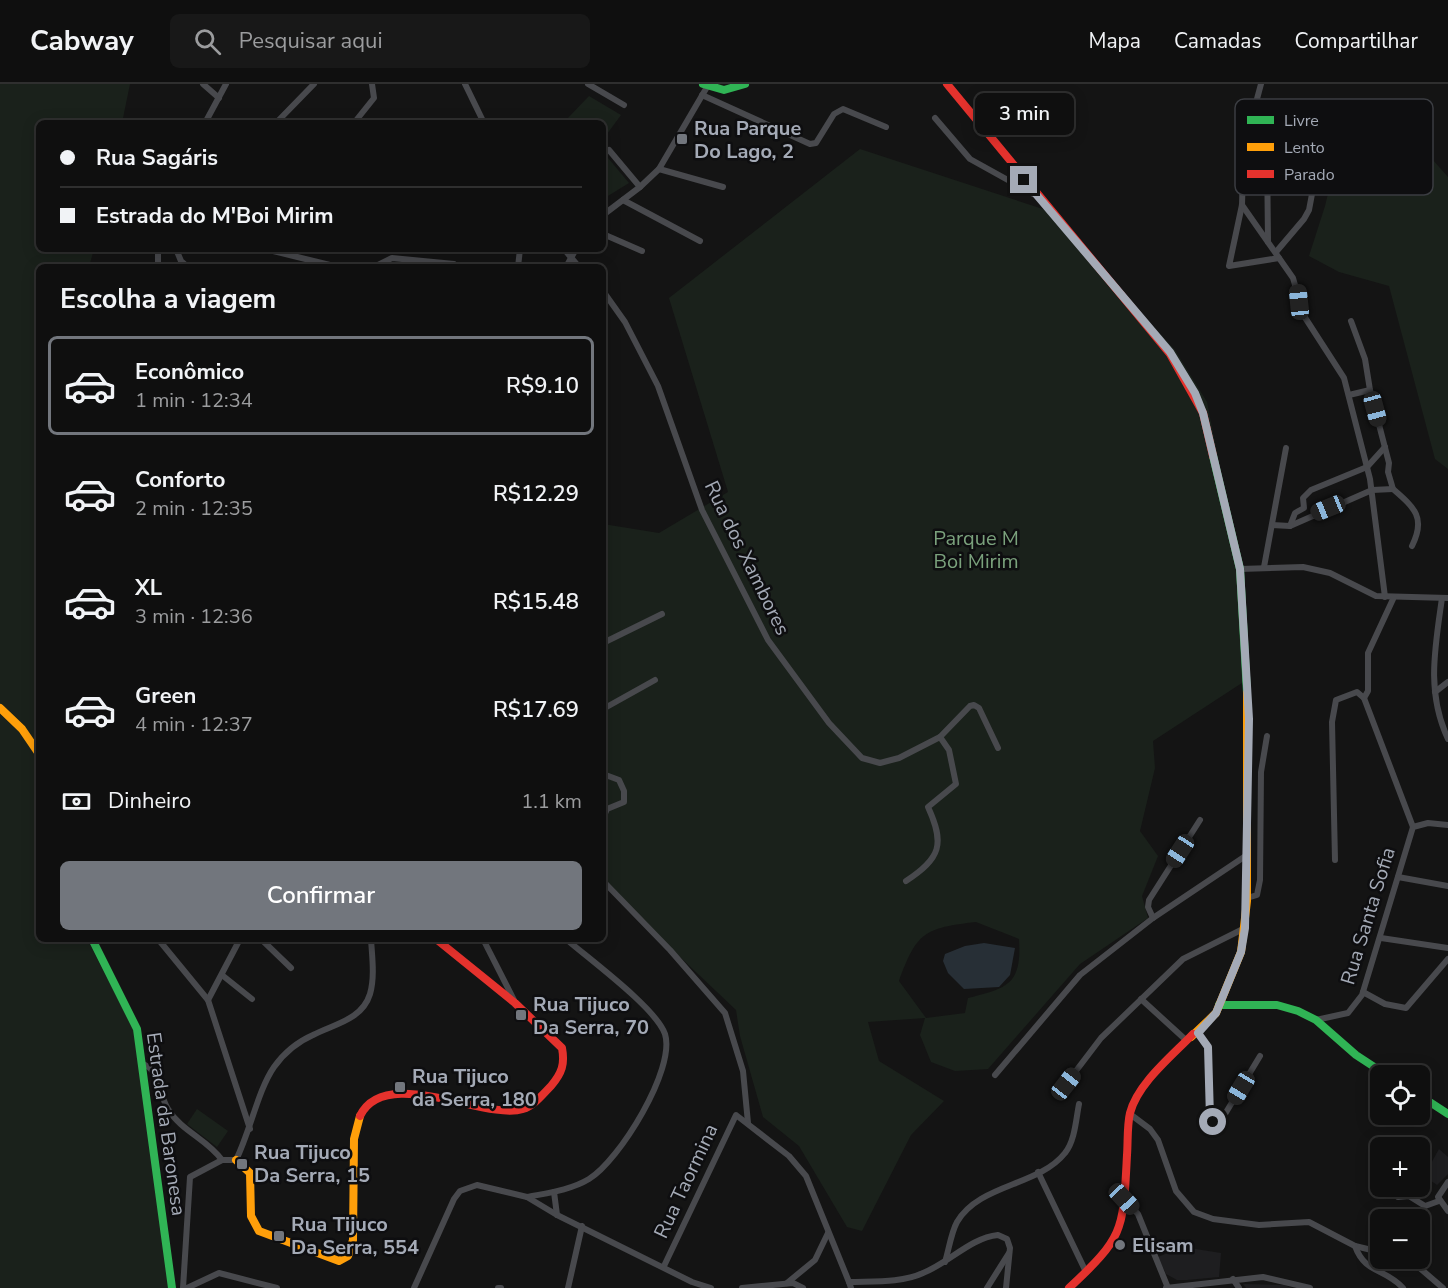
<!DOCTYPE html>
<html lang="pt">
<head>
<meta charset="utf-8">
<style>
  body { margin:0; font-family:"Nunito Sans",sans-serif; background:#181818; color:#f1f3f6; height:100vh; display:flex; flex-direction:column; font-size:22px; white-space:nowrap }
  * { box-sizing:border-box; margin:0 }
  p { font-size:20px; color:#9b9c9e }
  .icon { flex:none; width:33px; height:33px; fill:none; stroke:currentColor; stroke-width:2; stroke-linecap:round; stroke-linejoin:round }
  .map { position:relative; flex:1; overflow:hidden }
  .panel { position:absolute; left:36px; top:180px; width:570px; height:678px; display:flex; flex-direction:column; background:#0f0f0f; border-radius:9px; box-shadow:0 3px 15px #0003,0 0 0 2px #2f2f2f }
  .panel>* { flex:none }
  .hud { position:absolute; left:36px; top:36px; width:570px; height:132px; border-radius:9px; box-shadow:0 3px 15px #0003,0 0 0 2px #2f2f2f; display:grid; align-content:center; height:132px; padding:0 24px; background:#0f0f0f }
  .controls { position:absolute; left:1370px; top:981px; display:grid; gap:12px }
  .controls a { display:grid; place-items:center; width:60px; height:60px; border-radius:9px; background:#0f0f0f; box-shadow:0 3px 15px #0003,0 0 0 2px #2f2f2f; font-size:30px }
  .end { position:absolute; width:27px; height:27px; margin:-14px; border:8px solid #a4aab6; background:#111; box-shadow:0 0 0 3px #111 }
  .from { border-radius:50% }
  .bubble { position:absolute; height:42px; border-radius:9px; background:#0f0f0f; box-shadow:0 3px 15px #0003,0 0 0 2px #2f2f2f; font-size:20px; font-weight:600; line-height:42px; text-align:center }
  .car { position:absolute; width:18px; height:36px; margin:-18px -9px; border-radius:8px; box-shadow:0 0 4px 2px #0007; background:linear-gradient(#222 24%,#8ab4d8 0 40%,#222 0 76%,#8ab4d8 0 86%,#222 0) }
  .hud b { display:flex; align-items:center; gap:21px; height:57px; font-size:22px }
  .hud b+b { border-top:2px solid #2f2f2f }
  .hud i { width:15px; height:15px; background:#f1f3f6 }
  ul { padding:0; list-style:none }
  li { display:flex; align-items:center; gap:18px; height:99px; margin:0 12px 9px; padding:0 12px; border:3px solid transparent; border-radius:9px }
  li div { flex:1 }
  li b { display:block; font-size:22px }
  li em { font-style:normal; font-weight:600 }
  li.selected { border-color:#72767d }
  li>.icon { width:54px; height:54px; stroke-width:1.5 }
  h2 { padding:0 24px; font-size:27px; line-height:72px }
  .pay { display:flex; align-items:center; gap:15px; height:66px; padding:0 24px; font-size:22px }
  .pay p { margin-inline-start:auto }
  .button { display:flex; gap:12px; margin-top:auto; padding:12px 24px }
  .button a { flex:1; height:69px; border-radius:9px; background:#72767d; color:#fff; font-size:24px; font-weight:600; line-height:69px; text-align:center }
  header { display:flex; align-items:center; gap:36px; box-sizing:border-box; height:84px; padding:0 30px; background:#0f0f0f; border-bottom:2px solid #2f2f2f }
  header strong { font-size:28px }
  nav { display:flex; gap:33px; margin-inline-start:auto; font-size:21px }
  .search { width:420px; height:54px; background:#181818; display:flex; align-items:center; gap:15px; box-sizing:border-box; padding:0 21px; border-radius:9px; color:#9b9c9e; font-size:22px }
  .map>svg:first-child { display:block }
  .built { fill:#1e1e20 }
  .green { fill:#1a211b; fill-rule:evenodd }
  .water { fill:#272f36 }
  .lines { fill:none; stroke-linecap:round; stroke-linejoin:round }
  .street { stroke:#48494d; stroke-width:6 }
  .fast { stroke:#30b455; stroke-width:8 }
  .slow { stroke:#ff9f0a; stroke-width:8 }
  .jam { stroke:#e5322d; stroke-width:8 }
  .route { stroke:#a4aab6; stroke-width:8 }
  .poi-dot { fill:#72767d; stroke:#0e0e10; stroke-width:2 }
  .labels { text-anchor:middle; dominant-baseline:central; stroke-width:5; stroke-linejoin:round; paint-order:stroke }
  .poi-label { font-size:20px; font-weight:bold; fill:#a4aab6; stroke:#0e0e10; text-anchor:start }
  .park-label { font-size:20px; fill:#7aa17c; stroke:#0e0e10 }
  .street-label { font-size:20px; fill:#a4aab6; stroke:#0e0e10 }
  .key { fill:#0e0e10; stroke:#3b3d42; stroke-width:1.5 }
  .key-label { font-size:16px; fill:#a4aab6 }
</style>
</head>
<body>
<header>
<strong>Cabway</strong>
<div class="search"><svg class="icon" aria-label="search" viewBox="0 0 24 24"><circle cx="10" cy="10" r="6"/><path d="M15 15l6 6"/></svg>Pesquisar aqui</div>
<nav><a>Mapa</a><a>Camadas</a><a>Compartilhar</a></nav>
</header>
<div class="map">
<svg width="1448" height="1204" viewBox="0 0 1448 1204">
  <rect width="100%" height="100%" fill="#141414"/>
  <g class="built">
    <polygon points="1439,1065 1448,1073 1448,1090 1437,1101 1424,1092"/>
    <polygon points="1183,1163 1221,1169 1219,1193 1187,1196 1177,1196 1166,1190 1158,1173"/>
    <polygon points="1243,1200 1284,1201 1292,1204 1246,1204"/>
  </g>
  <g class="green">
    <polygon points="0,0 130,0 122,39 39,39 39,165 94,165 89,183 39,183 39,855 87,855 134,947 169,1204 0,1204"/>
    <polygon points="589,12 621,31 607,50 603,49 603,39 569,39 567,35"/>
    <polygon points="1349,25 1424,66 1448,93 1448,385 1435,375 1389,202 1339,188 1309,172 1325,122"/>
    <path d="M860 65 1049 127 1175 266 1207 318 1240 485 1248 595 1153 657 1155 684 1140 747 1158 772 1142 812 1148 834 1080 880 988 985 955 987 931 978 920 951 925 934 868 938 879 977 944 1017 911 1051 862 1147 847 1143 799 1062 763 1033 740 952 736 926 603 800V440L659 449 728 408 669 214ZM976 838 1019 855C1022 901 1007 904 968 914L965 929 926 934 899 897C917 848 924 844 976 838Z"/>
    <polygon points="603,68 629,99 603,115"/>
    <polygon points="197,1025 228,1047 217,1063 187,1040"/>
  </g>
  <polygon class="water" points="984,859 1015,864 1010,891 999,903 964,905 948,889 943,877 945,870 965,862"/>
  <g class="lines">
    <g class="street">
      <polyline points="203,0 219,14"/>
      <polyline points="465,0 484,39"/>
      <polyline points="588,0 624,21"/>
      <polyline points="1261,0 1250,41 1243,86 1242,121 1229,182 1279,174"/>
      <polyline points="702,11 810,60 816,59 834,30 843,25 886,43"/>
      <polyline points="935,34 970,75 1033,110"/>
      <polyline points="205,39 226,0"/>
      <polyline points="276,39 314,0"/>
      <polyline points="354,39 374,14 372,0"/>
      <polyline points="609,66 640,103"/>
      <polyline points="1267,66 1268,158"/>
      <polyline points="659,85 723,103"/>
      <polyline points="623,116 700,157"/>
      <polyline points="1242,121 1293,194 1304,232 1344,294 1370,395 1385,513"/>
      <polyline points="603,131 640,103 659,85 707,3"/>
      <polyline points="603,150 642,167"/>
      <polyline points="176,165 181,177 188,183"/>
      <polyline points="265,165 338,183"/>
      <polyline points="564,165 579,183"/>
      <polyline points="1276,168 1304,135 1309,126 1325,41"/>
      <polyline points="158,183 158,165"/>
      <polyline points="374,183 392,174 454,180 455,183"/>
      <polyline points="518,183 520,165"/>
      <polyline points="566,183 576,165"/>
      <polyline points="603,207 625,238 658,302 702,426 768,556 829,639 862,674 880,679 899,674 940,653 970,622 974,621 979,624 998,664"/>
      <polyline points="1349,311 1370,306 1365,275 1351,237"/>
      <path d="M1393 405C1415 424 1426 434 1412 462"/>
      <polyline points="1272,441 1290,442 1372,406 1393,405 1388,388 1389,379 1370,306"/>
      <polyline points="1290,442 1295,429 1304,424 1303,414 1311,406 1367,383 1385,363"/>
      <polyline points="1264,483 1286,364"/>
      <polyline points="1240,485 1303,483 1330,489 1376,512 1448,514"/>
      <path d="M1442 514C1435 564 1426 608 1448 655"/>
      <polyline points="603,559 662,530"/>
      <polyline points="1435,608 1448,598"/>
      <polyline points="1364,614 1368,607 1368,569 1394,513"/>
      <polyline points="603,625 655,596"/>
      <polyline points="603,690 619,696 624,707 624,718 607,725 603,734"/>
      <polyline points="1335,776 1332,638 1336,616 1357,608 1364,614 1413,743"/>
      <polyline points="1398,793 1448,802"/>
      <polyline points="603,797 670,866 725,929 743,987 748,1039"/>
      <path d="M906 797C941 774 945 760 928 723L956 700 949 666 940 653"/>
      <polyline points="1247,814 1257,811 1260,796 1261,688 1267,652"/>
      <polyline points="1153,834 1148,823 1149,816 1200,736"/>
      <polyline points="1381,854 1448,864"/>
      <polyline points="158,855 208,916 250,1045"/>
      <polyline points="261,855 291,884"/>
      <polyline points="483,855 514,916"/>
      <polyline points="222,891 252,915"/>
      <polyline points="1363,908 1385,920 1406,924 1448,875"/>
      <polyline points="1141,915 1187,957"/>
      <polyline points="208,916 240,855"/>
      <polyline points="1316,936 1348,929 1362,911 1413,743 1428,739 1448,741"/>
      <polyline points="1198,949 1208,963 1210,1034 1215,1040 1222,1035 1260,972"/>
      <path d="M141 979C161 986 158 1009 168 1025 181 1047 207 1055 222 1076"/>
      <polyline points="995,991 1080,891 1153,834 1247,771"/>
      <polyline points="1066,1000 1101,954 1183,875 1245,844"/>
      <polyline points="1130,1030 1150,1045 1158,1056 1176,1107 1194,1128 1213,1135 1259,1141 1309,1138 1355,1162 1380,1168"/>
      <polyline points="1038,1088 1086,1188"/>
      <polyline points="1448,1098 1438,1113 1448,1127"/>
      <polyline points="554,1108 557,1131"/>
      <path d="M527 1113C547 1109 571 1106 589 1095 619 1077 676 985 665 950 656 924 589 875 566 855"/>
      <polyline points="1398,1113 1409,1112 1425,1122 1439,1117"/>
      <polyline points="1124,1115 1138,1130 1168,1204"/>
      <path d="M1355 1162C1365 1190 1385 1184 1403 1204"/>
      <polyline points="1408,1174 1443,1204"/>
      <path d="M945 1178C949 1165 951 1149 957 1138 979 1100 1039 1102 1065 1069 1075 1057 1076 1035 1079 1020"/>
      <polyline points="664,1182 736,1031 789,1072 806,1092 849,1198"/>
      <polyline points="1233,1195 1239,1204"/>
      <polyline points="787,1199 815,1176 828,1149"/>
      <path d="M183 1204 190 1093 222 1076H236C250 1048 258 1006 274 983 284 969 297 958 313 951 334 940 362 936 370 910 375 893 372 872 371 855"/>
      <polyline points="187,1204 219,1189 277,1204"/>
      <polyline points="414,1204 454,1115 460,1107 477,1101 527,1113 557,1131 692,1198 711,1204"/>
      <polyline points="498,1204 501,1204"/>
      <polyline points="568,1204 582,1142"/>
      <polyline points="742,1204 793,1199 803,1204"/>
      <path d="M851 1204 849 1198C872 1197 902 1199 923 1189 949 1179 970 1154 998 1151L1007 1155 1010 1164 1006 1204"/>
      <polyline points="987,1204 1009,1169"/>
      <polyline points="1166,1204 1263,1193 1310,1204"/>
    </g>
    <g class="fast">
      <polyline points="703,0 724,6 745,0"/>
      <polyline points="1213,372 1240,485 1247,609"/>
      <polyline points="92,855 137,945 172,1204"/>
      <polyline points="1219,921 1277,921 1298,927 1316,936 1356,971 1388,992"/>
      <polyline points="1419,1011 1448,1030"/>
    </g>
    <g class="slow">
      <polyline points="0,624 22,645 39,670"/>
      <polyline points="1191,953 1216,929 1241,868 1247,817 1247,609"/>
      <polyline points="236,1076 250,1089 251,1132 259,1147 339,1177 348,1172 353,1156 354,1055 360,1032"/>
    </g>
    <g class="jam">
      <polyline points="947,0 1170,270 1203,329 1213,372"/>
      <path d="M360 1032C385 980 485 1037 523 1025 534 1022 543 1010 551 1002 562 989 565 980 562 964L515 919 436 855"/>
      <path d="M1069 1204C1125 1152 1123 1146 1127 1071 1128 1058 1127 1042 1130 1029 1138 999 1172 972 1193 950"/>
    </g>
  </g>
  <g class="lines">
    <polyline class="route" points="1024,96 1170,268 1195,309 1203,329 1240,485 1249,635 1245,844 1241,868 1216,929 1198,949 1208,963 1210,1034 1213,1038"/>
  </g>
  <g class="poi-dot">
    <rect x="676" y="49" width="12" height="12" rx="3"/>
    <rect x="515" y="925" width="12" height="12" rx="3"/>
    <rect x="394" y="997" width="12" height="12" rx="3"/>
    <rect x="236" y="1074" width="12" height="12" rx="3"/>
    <rect x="273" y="1146" width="12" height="12" rx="3"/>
    <circle cx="1120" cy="1161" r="6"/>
  </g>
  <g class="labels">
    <g class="poi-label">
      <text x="694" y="44">Rua Parque<tspan x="694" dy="23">Do Lago, 2</tspan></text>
      <text x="533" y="920">Rua Tijuco<tspan x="533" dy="23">Da Serra, 70</tspan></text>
      <text x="412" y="992">Rua Tijuco<tspan x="412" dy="23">da Serra, 180</tspan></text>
      <text x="254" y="1068">Rua Tijuco<tspan x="254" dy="23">Da Serra, 15</tspan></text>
      <text x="291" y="1140">Rua Tijuco<tspan x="291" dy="23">Da Serra, 554</tspan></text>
      <text x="1132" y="1161">Elisam</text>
    </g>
    <g class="park-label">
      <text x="976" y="454">Parque M<tspan x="976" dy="23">Boi Mirim</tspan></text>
    </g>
    <g class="street-label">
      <text transform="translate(747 474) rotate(64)">Rua dos Xambores</text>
      <text transform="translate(1368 832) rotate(-73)">Rua Santa Sofia</text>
      <text transform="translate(166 1040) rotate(82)">Estrada da Baronesa</text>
      <text transform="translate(686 1097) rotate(-65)">Rua Taormina</text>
    </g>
  </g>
  <rect x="1235" y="15" width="198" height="96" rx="9" class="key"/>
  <rect x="1247" y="32" width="27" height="8" fill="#30b455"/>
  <rect x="1247" y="59" width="27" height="8" fill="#ff9f0a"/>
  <rect x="1247" y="86" width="27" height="8" fill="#e5322d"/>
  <g class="key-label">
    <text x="1284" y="42">Livre</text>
    <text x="1284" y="69">Lento</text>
    <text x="1284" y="96">Parado</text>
  </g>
</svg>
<div class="controls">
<a><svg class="icon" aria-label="locate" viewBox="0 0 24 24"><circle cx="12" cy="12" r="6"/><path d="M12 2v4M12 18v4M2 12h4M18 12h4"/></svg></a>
<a>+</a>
<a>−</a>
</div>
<i class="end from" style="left:1213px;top:1038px"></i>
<i class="end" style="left:1024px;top:96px"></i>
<div class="bubble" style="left:975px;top:9px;width:99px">3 min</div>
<i class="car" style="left:1299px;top:218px;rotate:354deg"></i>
<i class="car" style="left:1375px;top:325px;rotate:165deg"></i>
<i class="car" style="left:1328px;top:424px;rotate:248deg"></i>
<i class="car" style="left:1180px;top:767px;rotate:213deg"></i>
<i class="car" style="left:1066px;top:1000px;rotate:38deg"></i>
<i class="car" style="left:1241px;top:1004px;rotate:211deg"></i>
<i class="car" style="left:1124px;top:1115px;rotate:137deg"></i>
<div class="hud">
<b><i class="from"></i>Rua Sagáris</b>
<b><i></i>Estrada do M'Boi Mirim</b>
</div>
<section class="panel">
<h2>Escolha a viagem</h2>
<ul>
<li class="selected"><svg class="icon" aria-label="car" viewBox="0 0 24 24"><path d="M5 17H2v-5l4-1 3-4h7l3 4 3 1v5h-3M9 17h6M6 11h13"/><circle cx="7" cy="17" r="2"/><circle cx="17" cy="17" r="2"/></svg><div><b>Econômico</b><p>1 min · 12:34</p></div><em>R$9.10</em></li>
<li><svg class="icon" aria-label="car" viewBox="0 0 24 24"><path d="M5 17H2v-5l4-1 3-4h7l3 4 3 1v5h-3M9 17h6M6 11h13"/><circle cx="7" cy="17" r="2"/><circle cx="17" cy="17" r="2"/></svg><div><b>Conforto</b><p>2 min · 12:35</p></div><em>R$12.29</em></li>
<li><svg class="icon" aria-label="car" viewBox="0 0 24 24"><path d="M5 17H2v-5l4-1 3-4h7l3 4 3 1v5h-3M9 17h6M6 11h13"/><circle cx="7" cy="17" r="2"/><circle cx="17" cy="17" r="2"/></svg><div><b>XL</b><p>3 min · 12:36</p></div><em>R$15.48</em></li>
<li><svg class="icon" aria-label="car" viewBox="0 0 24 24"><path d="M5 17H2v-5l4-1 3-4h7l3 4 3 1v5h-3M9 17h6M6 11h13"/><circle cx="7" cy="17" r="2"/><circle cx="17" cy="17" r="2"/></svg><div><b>Green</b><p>4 min · 12:37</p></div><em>R$17.69</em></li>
</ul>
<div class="pay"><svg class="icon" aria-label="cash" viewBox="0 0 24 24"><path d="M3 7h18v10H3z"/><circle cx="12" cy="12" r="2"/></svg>Dinheiro<p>1.1 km</p></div>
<div class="button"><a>Confirmar</a></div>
</section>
</div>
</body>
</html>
